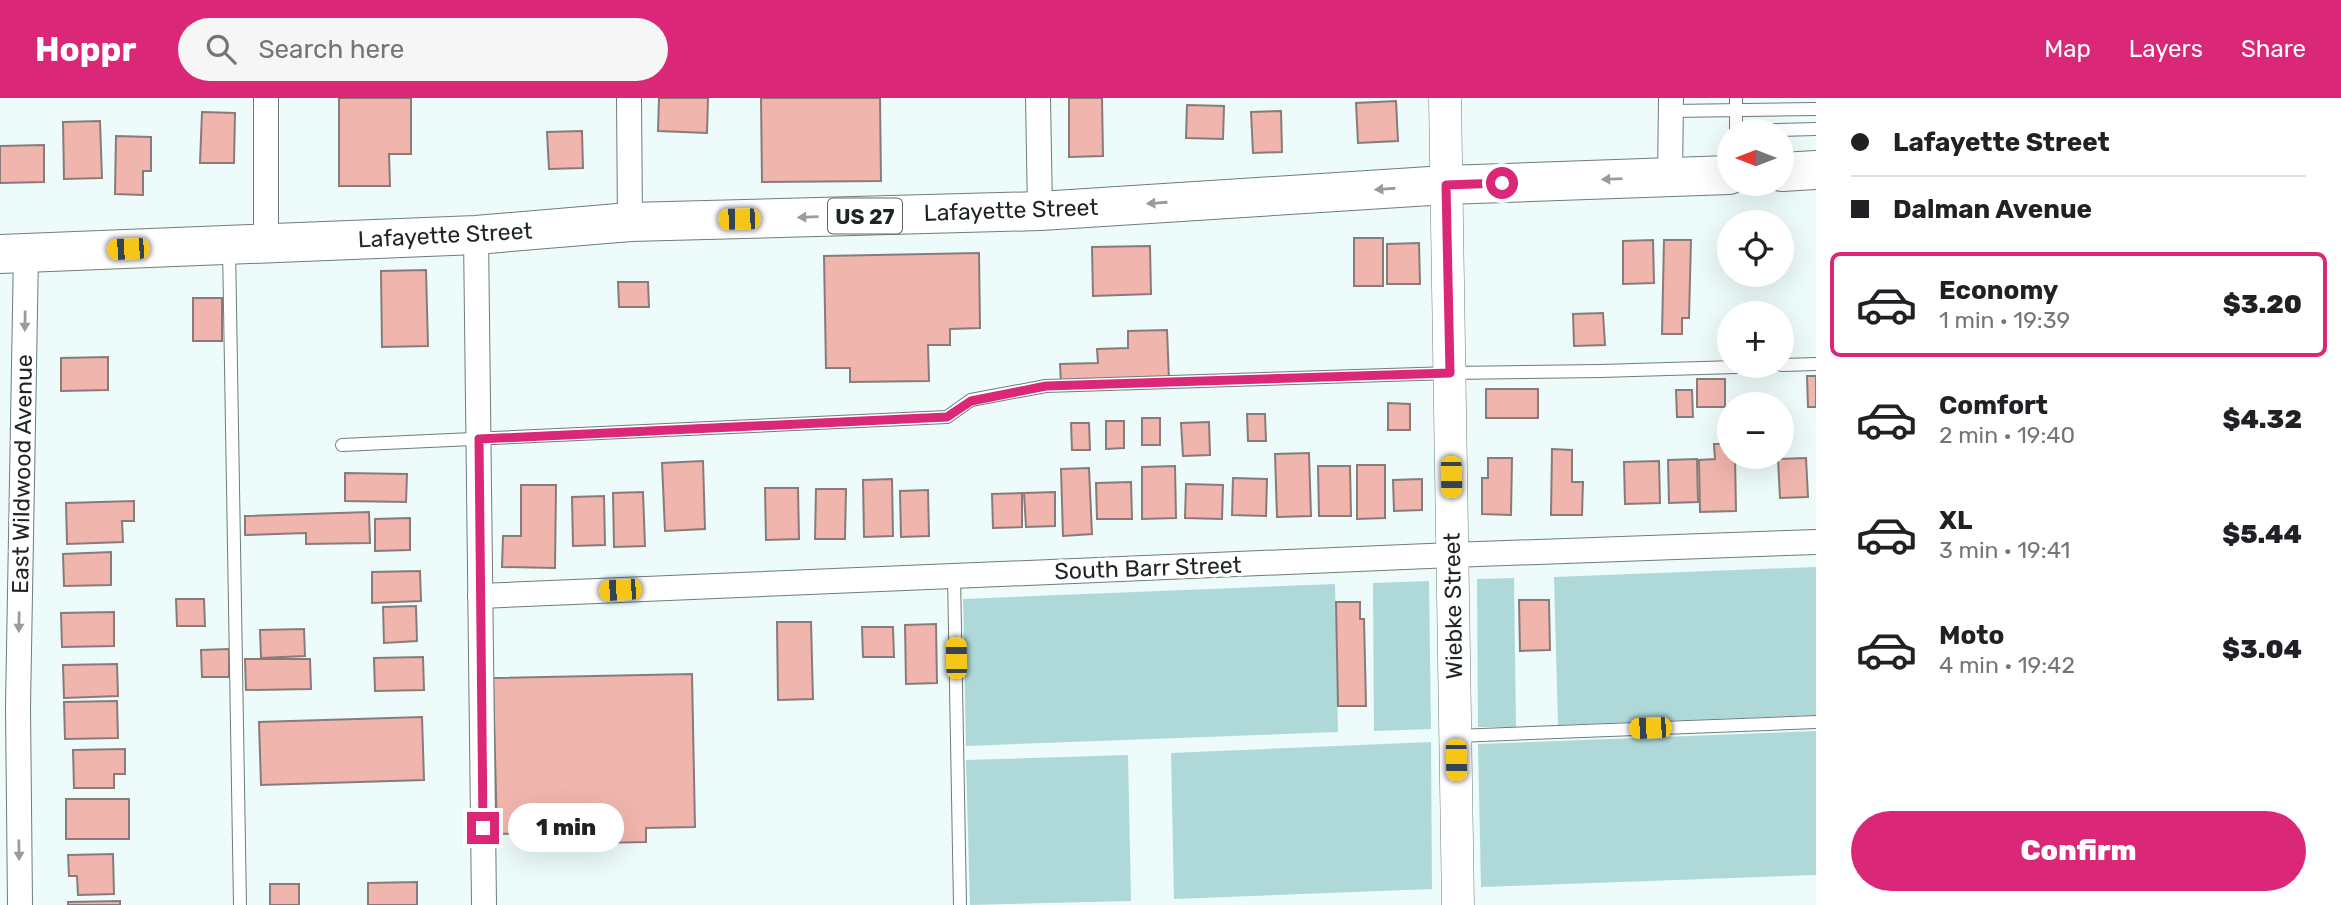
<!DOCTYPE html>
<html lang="en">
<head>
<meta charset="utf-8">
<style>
  body { margin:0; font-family:Rubik,sans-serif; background:#f6f6f6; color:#202124; height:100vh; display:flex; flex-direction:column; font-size:26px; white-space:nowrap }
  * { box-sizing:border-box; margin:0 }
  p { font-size:23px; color:#757577 }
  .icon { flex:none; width:38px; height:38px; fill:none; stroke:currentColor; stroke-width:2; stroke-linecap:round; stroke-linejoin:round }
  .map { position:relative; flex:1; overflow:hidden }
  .details { display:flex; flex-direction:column; background:#fff; width:525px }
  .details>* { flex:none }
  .hud { display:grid; align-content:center; height:154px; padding:0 35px; background:#fff }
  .needle { width:46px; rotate:270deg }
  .buttons { position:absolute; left:1717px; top:21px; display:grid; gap:14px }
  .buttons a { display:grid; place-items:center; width:77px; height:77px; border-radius:50%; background:#fff; box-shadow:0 7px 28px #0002; font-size:35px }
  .end { position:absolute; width:32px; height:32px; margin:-16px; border:9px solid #db2777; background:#fff; box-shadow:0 0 0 4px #fff }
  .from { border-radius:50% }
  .bubble { position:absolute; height:49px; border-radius:24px; background:#fff; box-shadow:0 7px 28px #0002; font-size:23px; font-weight:800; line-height:49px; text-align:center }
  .car { position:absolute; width:21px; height:42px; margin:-21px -10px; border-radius:9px; box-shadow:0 0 5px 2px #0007; background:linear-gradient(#f5c518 24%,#345 0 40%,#f5c518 0 76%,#345 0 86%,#f5c518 0) }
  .hud b { display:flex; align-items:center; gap:24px; height:66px; font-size:26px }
  .hud b+b { border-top:2px solid #e0e0e0 }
  .hud i { width:18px; height:18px; background:#202124 }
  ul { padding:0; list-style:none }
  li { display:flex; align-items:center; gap:21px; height:105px; margin:0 14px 10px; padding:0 21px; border:4px solid transparent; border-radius:10px }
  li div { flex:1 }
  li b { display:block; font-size:26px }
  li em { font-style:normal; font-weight:800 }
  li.on { border-color:#db2777 }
  li>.icon { width:63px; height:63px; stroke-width:1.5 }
  .button { display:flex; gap:14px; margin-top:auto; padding:14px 35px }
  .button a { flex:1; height:80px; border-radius:42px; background:#db2777; color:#fff; font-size:28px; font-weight:800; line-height:80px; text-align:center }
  header { display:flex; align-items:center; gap:42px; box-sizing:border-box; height:98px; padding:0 35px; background:#db2777; color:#fff }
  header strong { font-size:33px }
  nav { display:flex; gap:38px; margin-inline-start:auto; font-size:24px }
  .search { width:490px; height:63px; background:#f6f6f6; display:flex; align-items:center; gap:18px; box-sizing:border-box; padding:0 24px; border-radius:38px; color:#757577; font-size:26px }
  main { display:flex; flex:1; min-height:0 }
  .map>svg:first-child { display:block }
  .green { fill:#afd9d9 }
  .building { fill:#f0b6ad; stroke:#887b79; stroke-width:2 }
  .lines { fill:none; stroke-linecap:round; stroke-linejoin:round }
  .service-casing { stroke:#6f7c7c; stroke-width:14 }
  .minor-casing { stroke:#6f7c7c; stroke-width:26 }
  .tertiary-casing { stroke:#6f7c7c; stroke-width:33 }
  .trunk-casing { stroke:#6f7c7c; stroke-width:40 }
  .service { stroke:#fff; stroke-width:12 }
  .minor { stroke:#fff; stroke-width:24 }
  .tertiary { stroke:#fff; stroke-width:32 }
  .trunk { stroke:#fff; stroke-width:38 }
  .oneway { fill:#9a9c9c }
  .route { stroke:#db2777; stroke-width:9 }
  .labels { text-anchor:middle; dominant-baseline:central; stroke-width:7; stroke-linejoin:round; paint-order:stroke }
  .shield { fill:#fff; stroke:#626666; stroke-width:2 }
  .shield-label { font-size:21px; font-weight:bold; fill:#1f2424 }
  .street-label { font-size:23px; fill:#1f2424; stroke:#fff }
</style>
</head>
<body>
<header>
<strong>Hoppr</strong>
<div class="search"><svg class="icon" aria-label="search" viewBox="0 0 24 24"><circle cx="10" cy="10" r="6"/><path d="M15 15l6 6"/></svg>Search here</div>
<nav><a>Map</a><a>Layers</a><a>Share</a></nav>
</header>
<main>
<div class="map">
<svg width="1816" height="807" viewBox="0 0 1816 807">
  <rect width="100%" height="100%" fill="#edfbfb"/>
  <g class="green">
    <polygon points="1816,469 1816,617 1558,627 1554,479"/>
    <polygon points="1514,480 1516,629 1478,629 1477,481"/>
    <polygon points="1429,483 1431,631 1374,633 1373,485"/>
    <polygon points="1335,486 1338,634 966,648 963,501"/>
    <polygon points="1816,633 1816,777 1481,789 1478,646"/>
    <polygon points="1431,644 1432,791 1174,801 1171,655"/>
    <polygon points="1128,657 1131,803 970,807 966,662"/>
  </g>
  <g class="building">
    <polygon points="339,0 411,0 411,56 389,56 390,88 339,88"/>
    <polygon points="659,0 708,0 707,35 658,33"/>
    <polygon points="761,0 880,0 881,83 762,84"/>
    <polygon points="1069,0 1102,0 1103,58 1069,59"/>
    <polygon points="1396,3 1398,43 1358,45 1356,5"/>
    <polygon points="1187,7 1224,8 1223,41 1186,40"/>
    <polygon points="1281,13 1282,54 1253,55 1251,14"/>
    <polygon points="202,14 235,15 234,65 200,65"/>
    <polygon points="100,23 102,80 64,81 63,24"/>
    <polygon points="582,33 583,70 549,71 547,34"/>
    <polygon points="116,38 151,39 151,73 143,73 143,97 115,96"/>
    <polygon points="44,47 44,84 0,85 0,48"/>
    <rect x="1354" y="140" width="29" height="48"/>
    <polygon points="1653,142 1654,185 1623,186 1623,143"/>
    <polygon points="1664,142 1691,142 1689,220 1682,220 1682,236 1662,236"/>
    <polygon points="1419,145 1420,186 1387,186 1387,146"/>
    <polygon points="1150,148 1151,196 1093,198 1092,149"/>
    <polygon points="979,155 980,230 950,231 950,247 928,247 929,283 850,284 850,270 826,270 824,158"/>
    <polygon points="426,172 428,248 382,249 381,173"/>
    <polygon points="618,184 648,184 649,209 619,209"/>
    <rect x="193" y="200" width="29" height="43"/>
    <polygon points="1603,215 1605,247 1574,248 1573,216"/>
    <polygon points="1167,232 1169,282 1061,286 1060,266 1098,265 1097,251 1128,250 1128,233"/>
    <polygon points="108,259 108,292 61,293 61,260"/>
    <polygon points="1807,278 1816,278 1816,309 1808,309"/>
    <rect x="1697" y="281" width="28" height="28"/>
    <rect x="1486" y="291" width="52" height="29"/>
    <polygon points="1676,292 1692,292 1693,319 1677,319"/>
    <polygon points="1388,305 1410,306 1410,332 1388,332"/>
    <polygon points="1247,316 1265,316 1266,343 1248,343"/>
    <rect x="1142" y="320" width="18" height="27"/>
    <polygon points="1106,323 1124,323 1124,350 1106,351"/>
    <polygon points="1209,324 1210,357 1183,358 1181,325"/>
    <polygon points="1071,325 1089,325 1090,352 1072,352"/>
    <polygon points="1714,346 1729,346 1729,359 1735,359 1736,413 1700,414 1699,362 1715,361"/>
    <polygon points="1552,351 1572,352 1572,384 1583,384 1582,417 1551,417"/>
    <polygon points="1309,355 1311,418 1277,419 1275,356"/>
    <polygon points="1488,360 1512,360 1511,417 1482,416 1482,380 1488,380"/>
    <polygon points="1806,360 1808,399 1780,400 1778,361"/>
    <polygon points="1697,361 1698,404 1669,405 1668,362"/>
    <polygon points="703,363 705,431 665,433 662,365"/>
    <polygon points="1659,363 1660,405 1625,406 1624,364"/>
    <polygon points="1357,367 1385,367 1385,420 1357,421"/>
    <polygon points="1175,368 1176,420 1142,421 1142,369"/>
    <polygon points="1318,368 1350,368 1351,418 1319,418"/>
    <polygon points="1089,370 1092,436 1063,438 1061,371"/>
    <polygon points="345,375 407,376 406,404 345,403"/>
    <polygon points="1233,380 1267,381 1266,418 1232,417"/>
    <polygon points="892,381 893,438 864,439 863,382"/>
    <polygon points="1422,381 1422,412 1394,413 1393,382"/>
    <polygon points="1131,384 1132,421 1097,421 1096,385"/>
    <polygon points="1186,386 1223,387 1222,421 1185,420"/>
    <polygon points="521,387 556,387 555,470 502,469 503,438 521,438"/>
    <polygon points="765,390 798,390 799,441 766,442"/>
    <polygon points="816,391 846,391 845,441 815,441"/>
    <polygon points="928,392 929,438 901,439 900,393"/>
    <polygon points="643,394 645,448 614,449 613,395"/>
    <polygon points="1055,394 1055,428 1026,429 1024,395"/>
    <polygon points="1022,395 1022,429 993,430 992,396"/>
    <polygon points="604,398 605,447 573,448 572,399"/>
    <polygon points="134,403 134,423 122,423 123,444 67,446 66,405"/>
    <polygon points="369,414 370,445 306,446 306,435 245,437 245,418"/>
    <polygon points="410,420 410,452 375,453 375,421"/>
    <polygon points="111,454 111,487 64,488 63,456"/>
    <polygon points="420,473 421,503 372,505 372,474"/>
    <polygon points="176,501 204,501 205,528 177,528"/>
    <polygon points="1519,502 1549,502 1550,552 1520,553"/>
    <polygon points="1336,504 1360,504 1360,521 1364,521 1366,608 1338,608"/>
    <polygon points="416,508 417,543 384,545 383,509"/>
    <polygon points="114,514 114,548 62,549 61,515"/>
    <polygon points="777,524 811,524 813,601 778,602"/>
    <polygon points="936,526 937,585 906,586 905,527"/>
    <polygon points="862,529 893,529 894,559 863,559"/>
    <polygon points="304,531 305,558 261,560 260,532"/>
    <polygon points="229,551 229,579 202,579 201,552"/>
    <polygon points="423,559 424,592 375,593 374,560"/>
    <polygon points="245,561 310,561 311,591 246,592"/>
    <polygon points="117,566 118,598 64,600 63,567"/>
    <polygon points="692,576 695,729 646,730 646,744 545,746 545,735 497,736 493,580"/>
    <polygon points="117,603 118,640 65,641 64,604"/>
    <polygon points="422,619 424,682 261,687 259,624"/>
    <polygon points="125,651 125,676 114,676 114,690 74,690 73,652"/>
    <rect x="66" y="701" width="63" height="40"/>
    <polygon points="113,756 114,796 78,797 77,778 69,778 68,757"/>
    <polygon points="417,784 417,807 368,807 368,785"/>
    <rect x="270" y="786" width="29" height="21"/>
    <polygon points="120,803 120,807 68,807 68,804"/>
  </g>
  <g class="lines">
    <g class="service-casing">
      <g id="service">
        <polyline points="1736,0 1736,33"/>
        <polyline points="1671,13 1816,11"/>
        <polyline points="1736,33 1816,31"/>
        <polyline points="229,149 240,807"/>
        <polyline points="1782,267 1816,266"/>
        <polyline points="342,347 947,319 971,302 1046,288 1450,275 1600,273 1770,268"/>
        <polyline points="954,478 960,807"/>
        <polyline points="1456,638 1816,624"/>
      </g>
    </g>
    <g class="minor-casing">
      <g id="minor">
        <polyline points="266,0 266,145"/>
        <polyline points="629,0 630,124"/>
        <polyline points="1038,0 1040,113"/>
        <polyline points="1670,79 1671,0"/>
        <polyline points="476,137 484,807"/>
        <polyline points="480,498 1452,457 1816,444"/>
        <polyline points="20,807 18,609 26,155"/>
      </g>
    </g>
    <g class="tertiary-casing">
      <polyline id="tertiary" points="1445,0 1458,807"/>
    </g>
    <g class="trunk-casing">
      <g id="trunk">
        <polyline points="1782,74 1816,72"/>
        <polyline points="0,156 476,137 630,124 1040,113 1446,87 1729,77"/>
      </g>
    </g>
    <use href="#service" class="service"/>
    <use href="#minor" class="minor"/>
    <use href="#tertiary" class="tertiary"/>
    <use href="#trunk" class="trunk"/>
  </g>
  <defs><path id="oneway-solid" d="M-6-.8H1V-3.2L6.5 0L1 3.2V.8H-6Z" transform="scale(1.75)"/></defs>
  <g class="oneway">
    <use href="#oneway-solid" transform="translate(1612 81) rotate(178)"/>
    <use href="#oneway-solid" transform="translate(1385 91) rotate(176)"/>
    <use href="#oneway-solid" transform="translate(1157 105) rotate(176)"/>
    <use href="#oneway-solid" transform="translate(808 119) rotate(178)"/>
    <use href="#oneway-solid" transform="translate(25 223) rotate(91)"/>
    <use href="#oneway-solid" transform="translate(19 524) rotate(91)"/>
    <use href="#oneway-solid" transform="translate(19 752) rotate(89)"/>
  </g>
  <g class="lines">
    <polyline class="route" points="483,730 479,341 947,319 971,303 1046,288 1450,275 1446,87 1502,85"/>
  </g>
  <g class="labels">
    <rect class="shield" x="828" y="100.5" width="74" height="35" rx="5"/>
    <g class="shield-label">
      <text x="865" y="118">US 27</text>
    </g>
    <g class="street-label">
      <text transform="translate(1011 112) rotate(-2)">Lafayette Street</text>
      <text transform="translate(445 137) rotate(-3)">Lafayette Street</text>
      <text transform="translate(22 376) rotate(-89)">East Wildwood Avenue</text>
      <text transform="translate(1148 470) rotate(-2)">South Barr Street</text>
      <text transform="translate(1453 508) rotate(-91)">Wiebke Street</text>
    </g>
  </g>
</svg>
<div class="buttons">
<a><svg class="needle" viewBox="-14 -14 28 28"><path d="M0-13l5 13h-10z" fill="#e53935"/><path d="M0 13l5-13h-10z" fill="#757577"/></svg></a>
<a><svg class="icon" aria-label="locate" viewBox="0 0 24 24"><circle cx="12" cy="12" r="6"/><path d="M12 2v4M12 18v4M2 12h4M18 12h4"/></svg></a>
<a>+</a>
<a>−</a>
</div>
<i class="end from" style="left:1502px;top:85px"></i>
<i class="end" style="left:483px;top:730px"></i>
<div class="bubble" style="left:508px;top:705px;width:116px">1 min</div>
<i class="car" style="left:739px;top:121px;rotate:269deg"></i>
<i class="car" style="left:128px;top:151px;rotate:268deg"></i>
<i class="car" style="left:1451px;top:379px;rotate:179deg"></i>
<i class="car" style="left:620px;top:492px;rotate:267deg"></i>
<i class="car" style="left:956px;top:560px;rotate:359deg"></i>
<i class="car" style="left:1650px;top:630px;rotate:268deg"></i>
<i class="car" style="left:1456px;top:662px;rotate:179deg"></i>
</div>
<section class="details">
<div class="hud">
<b><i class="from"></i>Lafayette Street</b>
<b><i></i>Dalman Avenue</b>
</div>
<ul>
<li class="on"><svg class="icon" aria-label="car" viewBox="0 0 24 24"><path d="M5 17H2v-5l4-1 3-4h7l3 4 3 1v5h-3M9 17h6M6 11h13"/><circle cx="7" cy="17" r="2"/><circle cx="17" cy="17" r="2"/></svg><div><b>Economy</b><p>1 min · 19:39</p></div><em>$3.20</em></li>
<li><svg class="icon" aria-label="car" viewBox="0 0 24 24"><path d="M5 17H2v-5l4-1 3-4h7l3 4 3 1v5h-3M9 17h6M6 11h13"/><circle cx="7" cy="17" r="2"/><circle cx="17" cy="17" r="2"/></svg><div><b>Comfort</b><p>2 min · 19:40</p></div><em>$4.32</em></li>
<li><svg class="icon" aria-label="car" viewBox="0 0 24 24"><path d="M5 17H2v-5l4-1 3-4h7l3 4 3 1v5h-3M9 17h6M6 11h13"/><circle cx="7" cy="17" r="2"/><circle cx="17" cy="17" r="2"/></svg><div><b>XL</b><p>3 min · 19:41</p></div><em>$5.44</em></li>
<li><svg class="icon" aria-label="car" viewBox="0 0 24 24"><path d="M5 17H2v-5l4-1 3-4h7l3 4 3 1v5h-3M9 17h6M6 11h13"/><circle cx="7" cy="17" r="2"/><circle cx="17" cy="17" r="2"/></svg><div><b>Moto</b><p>4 min · 19:42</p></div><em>$3.04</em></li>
</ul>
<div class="button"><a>Confirm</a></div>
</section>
</main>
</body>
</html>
